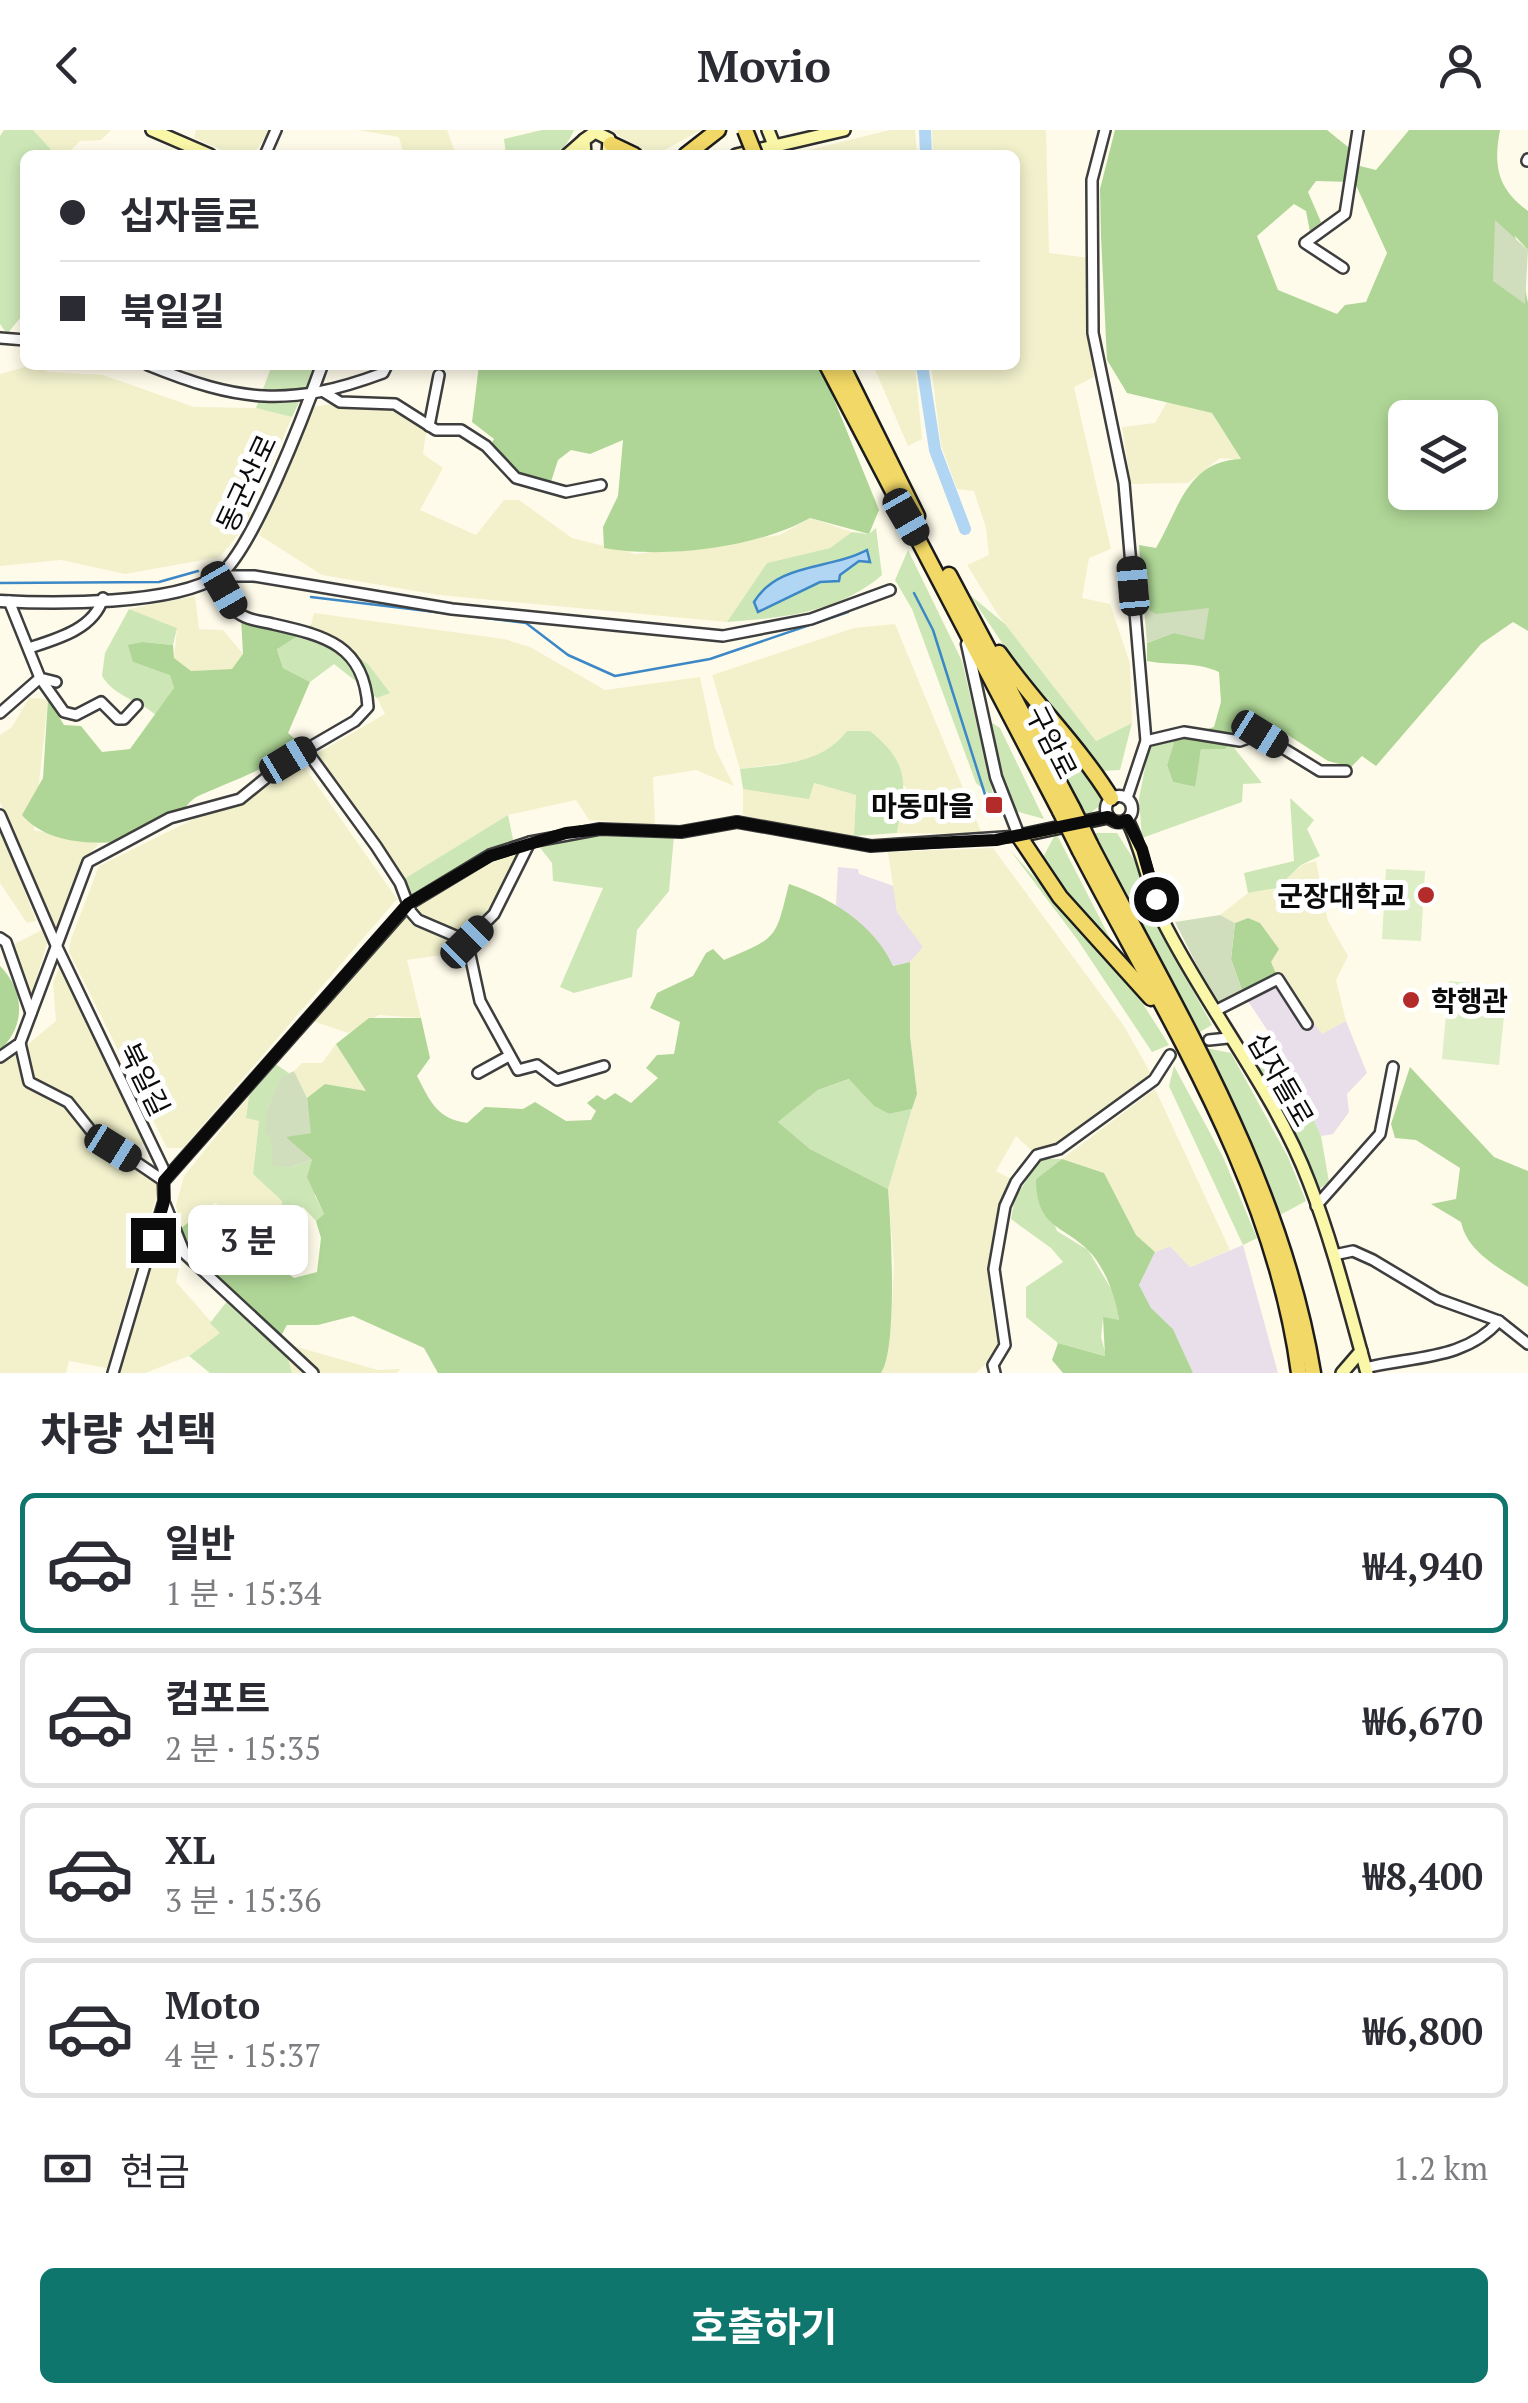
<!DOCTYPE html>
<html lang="ko">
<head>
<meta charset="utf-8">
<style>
  body { margin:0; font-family:"PT Serif","Noto Sans KR",serif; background:#f7f7f7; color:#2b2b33; height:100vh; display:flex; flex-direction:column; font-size:38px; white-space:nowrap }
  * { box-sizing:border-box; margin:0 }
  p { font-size:32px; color:#7c7c81 }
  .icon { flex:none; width:55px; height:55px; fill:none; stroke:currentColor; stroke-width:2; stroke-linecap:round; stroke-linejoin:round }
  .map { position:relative; height:1243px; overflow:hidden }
  .side { display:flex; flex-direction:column; background:#fff; flex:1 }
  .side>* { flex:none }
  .banner { position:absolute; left:20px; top:20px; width:1000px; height:220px; border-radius:15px; box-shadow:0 5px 15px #0003; display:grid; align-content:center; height:220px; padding:0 40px; background:#fff }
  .tools { position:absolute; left:1388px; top:270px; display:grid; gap:20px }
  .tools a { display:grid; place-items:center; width:110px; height:110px; border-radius:15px; background:#fff; box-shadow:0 5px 15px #0003; font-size:50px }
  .end { position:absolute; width:45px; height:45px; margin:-22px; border:12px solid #0b0b0b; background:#fff; box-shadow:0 0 0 5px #fff }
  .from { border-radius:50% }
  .bubble { position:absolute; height:70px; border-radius:15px; background:#fff; box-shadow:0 5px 15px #0003; font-size:32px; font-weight:700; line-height:70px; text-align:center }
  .car { position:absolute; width:30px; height:60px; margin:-30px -15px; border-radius:12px; box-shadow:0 0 8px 2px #0007; background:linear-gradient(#222 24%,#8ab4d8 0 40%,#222 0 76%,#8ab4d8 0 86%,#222 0) }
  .banner b { display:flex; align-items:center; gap:35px; height:95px; font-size:38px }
  .banner b+b { border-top:2px solid #e1e1e2 }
  .banner i { width:25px; height:25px; background:#2b2b33 }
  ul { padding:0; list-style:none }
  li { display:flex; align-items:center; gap:30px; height:140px; margin:0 20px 15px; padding:0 20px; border:5px solid #e1e1e2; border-radius:15px }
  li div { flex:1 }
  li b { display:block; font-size:38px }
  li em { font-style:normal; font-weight:700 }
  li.selected { border-color:#0f766e }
  li>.icon { width:90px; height:90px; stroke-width:1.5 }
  h2 { padding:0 40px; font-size:45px; line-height:120px }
  .pay { display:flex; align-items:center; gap:25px; height:110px; padding:0 40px; font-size:38px }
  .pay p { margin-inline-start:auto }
  .action { display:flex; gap:20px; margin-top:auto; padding:20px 40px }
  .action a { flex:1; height:115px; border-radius:15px; background:#0f766e; color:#fff; font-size:40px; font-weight:700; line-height:115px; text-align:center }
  header { display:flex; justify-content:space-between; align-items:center; height:130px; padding:0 40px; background:#fff; font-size:45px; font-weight:700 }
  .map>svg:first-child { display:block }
  .industrial { fill:#e9dfea }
  .farmland { fill:#f2f1cc }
  .green { fill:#cce6b6 }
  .forest { fill:#afd696; fill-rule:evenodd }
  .cemetery { fill:#d1debd }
  .pitch { fill:#deeec7 }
  .water { fill:#b1d6f3; stroke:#3c87c6; stroke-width:2.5 }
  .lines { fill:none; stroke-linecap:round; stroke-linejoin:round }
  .stream { stroke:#3c87c6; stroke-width:2.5 }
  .river { stroke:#b1d6f3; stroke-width:12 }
  .minor-casing { stroke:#3e3e3e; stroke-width:14 }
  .tertiary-casing { stroke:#3e3e3e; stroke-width:15 }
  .secondary-casing { stroke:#2d2d2d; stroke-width:16 }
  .primary-casing { stroke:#1c1c1c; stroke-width:19 }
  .minor { stroke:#fff; stroke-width:9 }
  .tertiary { stroke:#fff; stroke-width:10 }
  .secondary { stroke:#fbf7a8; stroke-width:11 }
  .primary { stroke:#f2d866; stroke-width:14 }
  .primary-bridge-casing { stroke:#1c1c1c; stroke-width:19; stroke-linecap:butt }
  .primary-bridge { stroke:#f2d866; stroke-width:14 }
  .route { stroke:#0b0b0b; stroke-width:12 }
  .poi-dot { fill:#b42c2a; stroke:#fff; stroke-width:4 }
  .labels { text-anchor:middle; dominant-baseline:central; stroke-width:10; stroke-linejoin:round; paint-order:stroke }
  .street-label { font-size:28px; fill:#0b0b0b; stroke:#fff }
  .poi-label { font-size:28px; font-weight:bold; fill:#0b0b0b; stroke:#fff; text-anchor:end }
</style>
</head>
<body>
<header><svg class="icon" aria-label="back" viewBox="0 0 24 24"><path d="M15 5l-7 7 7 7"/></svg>Movio<svg class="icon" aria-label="person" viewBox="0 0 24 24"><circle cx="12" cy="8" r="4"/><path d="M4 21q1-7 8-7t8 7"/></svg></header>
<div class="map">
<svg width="1528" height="1243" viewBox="0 0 1528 1243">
  <rect width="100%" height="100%" fill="#fefbea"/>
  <g class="industrial">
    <polygon points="838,737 858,739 859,744 894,756 897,782 924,817 910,832 893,836 867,800 836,775"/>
    <polygon points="1280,844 1322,903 1346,891 1367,943 1347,964 1349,982 1333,1004 1321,1006 1287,930 1246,868"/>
    <polygon points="1243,1115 1278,1243 1193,1243 1173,1199 1151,1178 1139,1155 1155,1122 1170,1116 1190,1137"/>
  </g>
  <g class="farmland">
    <polygon points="33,0 111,0 101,10 80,11 66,25 56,25"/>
    <polygon points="196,0 270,0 253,25 233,25 194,8"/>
    <polygon points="358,0 447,0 456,25 404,25 399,7"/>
    <polygon points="612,0 701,0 659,23 634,17"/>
    <polygon points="890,0 915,0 917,25 804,25 804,21"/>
    <polygon points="932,0 1046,0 1049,123 1090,128 1088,195 1094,247 1074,257 1111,419 1089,428 1082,468 1110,474 1130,533 1132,593 1096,611 998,485 967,435 989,425 986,398 974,361 957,359 941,315 931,235 1015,235 1015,25 933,25"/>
    <polygon points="32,235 48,242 103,245 194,277 256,278 292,287 245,396 220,427 125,444 61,430 0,436 0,244"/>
    <polygon points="873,235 915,235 922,309 908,316"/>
    <polygon points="1167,272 1212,283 1241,330 1220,328 1188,353 1131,354 1122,297 1155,293"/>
    <polygon points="331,274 391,280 426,302 423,324 443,338 420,380 476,405 504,370 519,370 572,408 636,424 780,405 810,388 852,402 830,418 767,433 727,492 439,465 322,445 259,405 313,277"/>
    <polygon points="195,466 199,499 223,500 243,524 233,539 191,541 174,528 177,498 129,479"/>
    <polygon points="314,483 504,509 530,517 605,560 700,547 715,618 734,656 696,640 653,647 655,695 589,690 576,670 508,685 404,749 313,626 385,584 377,568 389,563 368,534 311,495"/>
    <polygon points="895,494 982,704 897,703 906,657 835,616 808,630 740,639 712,545 854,498"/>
    <polygon points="29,568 48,569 34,700 99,714 83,730 57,804 0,672 0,605 12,597"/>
    <polygon points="303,635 397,769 183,1018 167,1018 69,822 71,809 99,736"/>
    <polygon points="813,653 856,665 854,706 801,701 743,685 743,659 809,668"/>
    <polygon points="0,696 36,791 27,793 0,753"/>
    <polygon points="993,718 1124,896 1150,942 1143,953 1060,1014 1033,1022 1016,1006 996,1041 1011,1049 990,1119 992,1182 1000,1213 988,1232 976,1243 881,1243 891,1197 894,1134 888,1059 917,964 910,906 910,832 923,817 897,782 888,722"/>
    <polygon points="522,721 496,769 467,806 421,786 417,777 494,729"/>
    <polygon points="1316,731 1328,791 1348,826 1336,850 1346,891 1322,904 1277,846 1248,788 1235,793 1220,785 1248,763 1277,758 1302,735"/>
    <polygon points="405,787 463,814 462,822 407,830 421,888 379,885 348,903 312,891"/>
    <polygon points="42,800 47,813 32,863 23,847 14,814"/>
    <polygon points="60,836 148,1014 116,1017 73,970 32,948 27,915 56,891 53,853"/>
    <polygon points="336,914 366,961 326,954 307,968 294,941 302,933 322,933"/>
    <polygon points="17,922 25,956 65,976 91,1008 160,1054 107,1238 69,1231 66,1243 0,1243 0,932"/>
    <polygon points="1155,959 1230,1120 1190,1137 1170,1116 1155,1122 1136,1105 1104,1043 1062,1029"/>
    <polygon points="249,966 246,987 259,990 253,1044 282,1071 280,1092 249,1096 215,1073 180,1099 176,1075 184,1046"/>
    <polygon points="163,1091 181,1129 176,1152 221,1203 189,1226 145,1243 117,1243"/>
    <polygon points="294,1216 378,1240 400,1239 397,1243 292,1243 287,1225"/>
  </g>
  <g class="green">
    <polygon points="4,0 33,0 56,25 25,25 25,182 7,204 0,194 0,6"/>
    <path d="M542 0H574C559 35 539 25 506 25L504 9Z"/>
    <polygon points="272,235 316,236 292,287 256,278"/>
    <path d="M876 398 882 445C838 483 782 488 727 492L767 433 830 418 852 402 869 404Z"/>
    <polygon points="908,420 962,531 994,668 976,653 912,479 895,450"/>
    <polygon points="970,465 1005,494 1096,611 1132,593 1120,640 1100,641 1049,583"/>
    <path d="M129 479 177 498 173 515 143 512 133 532 170 544 174 558 156 585C137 569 115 567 102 546L105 523Z"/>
    <polygon points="311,495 368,534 390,563 377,568 334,534 310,552 283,538 277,518"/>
    <polygon points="1024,578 1097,659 1102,674 1084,688"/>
    <polygon points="989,591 1000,598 1044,689 1012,680"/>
    <path d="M847 601H870C911 634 906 655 897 703L854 706 856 665 814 653 809 669 743 659 740 639C780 634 821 635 847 601Z"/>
    <polygon points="1175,609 1167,635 1173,652 1194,657 1201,619 1225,619 1231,614 1262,653 1243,654 1242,672 1142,708 1139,669 1149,617"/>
    <polygon points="1290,668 1314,690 1307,699 1320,726 1301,735 1277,758 1248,763 1244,743 1294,731"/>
    <polygon points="508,685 514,714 460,737 411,767 404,749"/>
    <polygon points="1056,703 1112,812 1062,762 1041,731"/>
    <polygon points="1095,703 1117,703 1136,733 1162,805 1212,895 1198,903"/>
    <polygon points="586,705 674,706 669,761 637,800 632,847 574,863 560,857 603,758 553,751 552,733 538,715"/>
    <polygon points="1010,720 1131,855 1169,915 1152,922 1077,809"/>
    <polygon points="1206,918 1231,923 1288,1027 1306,1071 1280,1085"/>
    <polygon points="1279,921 1287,930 1321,1006 1329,1052 1319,1059 1254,938"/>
    <polygon points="274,933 289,943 281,948 268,977 271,1007 290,1037 312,1030 315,1066 324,1084 316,1091 303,1077 286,1095 280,1092 282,1071 253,1044 259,991 246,988 249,966"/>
    <polygon points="1174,936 1223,1027 1257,1108 1243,1115 1169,956"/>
    <polygon points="850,949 874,976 889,984 912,979 888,1059 810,1019 778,992 818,960"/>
    <polygon points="1040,1029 1062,1029 1036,1049 1057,1101 1088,1120 1116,1167 1119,1191 1103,1188 1101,1207 1106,1226 1058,1213 1026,1187 1026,1157 1063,1132 1051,1118 1011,1089 1015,1068"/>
    <polygon points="228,1170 287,1225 292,1243 210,1243 189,1226 220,1203 210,1193"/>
  </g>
  <g class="forest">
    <path d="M1115 0H1327L1353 21 1351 52 1316 51 1308 62 1321 92 1310 102 1306 81 1294 74 1257 106 1278 160 1337 184 1345 175 1366 172 1387 123 1355 53 1356 35 1376 40 1409 0H1500C1493 37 1498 59 1528 81V120L1515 106 1528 173V501L1513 492 1481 514 1376 636 1362 626 1351 637 1328 631 1271 594 1245 602 1225 619H1201L1195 657 1173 652 1167 635 1175 609 1214 597 1221 572 1219 542C1194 531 1173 536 1147 531V513L1173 503 1144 477 1139 415 1156 418C1180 377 1187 331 1241 329L1212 283 1127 263 1107 230 1101 106 1100 59ZM1405 288H1480V362H1405Z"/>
    <path d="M479 235H820L879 380 869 404 810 388C757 418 663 429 604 418L603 397 618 366 623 310 590 324 571 320 558 330 548 361 519 354 489 318 494 309 472 292Z"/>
    <path d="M241 488 299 505 277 519 283 538 310 552 288 603 302 615C269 638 234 650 198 666 184 673 180 692 166 698 126 718 52 721 22 685L43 648 48 569 64 595 81 596 102 622 130 619 174 558 170 545 133 532 128 515 143 512 173 515 174 528 191 541 232 539 243 524Z"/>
    <path d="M789 754C831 768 874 794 893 836L910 832V906L917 964 912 979 889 984 874 976 849 949 818 960 778 992 810 1019 888 1059C891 1094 898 1218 881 1243H438L424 1218 353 1186 318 1195H287L281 1206 194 1127 198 1121 185 1115 180 1099 194 1088 213 1108 226 1097 294 1148 317 1142 321 1108 316 1091 324 1084 307 1047 312 1030 284 1006 310 1003 307 968 325 954 366 961 336 914 369 888H421L430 928 417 946C430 971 437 989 467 993L485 977 523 979 535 972 566 991 591 990 596 981 587 973 597 965 605 970 615 963 631 973 658 948 646 938 657 925 674 924 680 892 650 878 657 863 693 846 706 823 713 819 724 830C779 807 775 809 789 754Z"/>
    <polygon points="1248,788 1260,793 1279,819 1271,832 1277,846 1243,863 1231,829 1235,793"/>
    <path d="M0 836C25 861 26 896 0 920Z"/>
    <path d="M1410 937 1494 1027 1528 1041V1157C1502 1139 1468 1124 1461 1092L1431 1074 1456 1069 1460 1038 1416 1010 1395 1008 1391 994Z"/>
    <path d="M1062 1029 1104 1043 1136 1105 1155 1122 1139 1155 1151 1178 1173 1199 1193 1243H1063L1052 1230 1058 1213 1105 1226 1103 1187 1119 1190C1116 1167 1105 1137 1088 1120 1063 1095 1036 1098 1036 1049Z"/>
  </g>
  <g class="cemetery">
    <polygon points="1495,90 1528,120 1525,174 1493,151"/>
    <polygon points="1144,477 1156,484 1209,478 1204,510 1173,503 1147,513"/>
    <polygon points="1220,785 1235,793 1231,829 1243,863 1217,875 1175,792"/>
    <polygon points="294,941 307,968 311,1003 286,1007 312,1030 290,1037 273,1036 271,1007 265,1003 268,977 281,947"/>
  </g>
  <g class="pitch">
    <polygon points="1386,739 1425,741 1421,811 1382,809"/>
    <polygon points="1449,851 1507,856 1499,935 1442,929"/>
  </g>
  <path class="water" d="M867 420 870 432 859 431 840 445 839 451 820 452 758 482 754 472C778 432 830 440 867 420Z"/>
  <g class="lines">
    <g class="stream">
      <polyline points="0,453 159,452 198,441"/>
      <polyline points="914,463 933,500 988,674"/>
      <polyline points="311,467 526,493 568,525 615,546 710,529 848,482"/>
    </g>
    <g class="river">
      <polyline points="925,0 926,25"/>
      <polyline points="922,235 935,320 965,399"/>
    </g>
    <g class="minor-casing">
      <g id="minor">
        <polyline points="1105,0 1092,50 1093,203 1124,353 1146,611 1127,668"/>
        <polyline points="265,25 276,0"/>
        <polyline points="1527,31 1528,29"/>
        <polyline points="1343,138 1305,113 1345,84 1358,0"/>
        <polyline points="0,208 25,210"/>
        <path d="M148 235C239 272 289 278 383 243L387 235"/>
        <polyline points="324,262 340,272 395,274 436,300 461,300 486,316 516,348 566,362 601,355"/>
        <polyline points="429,296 439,245"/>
        <polyline points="9,471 40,548 56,552"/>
        <path d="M29 518C57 509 94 499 103 468"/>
        <polyline points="0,583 40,548 64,582 76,585 101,572 118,589 124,589 137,575"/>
        <polyline points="1146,611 1184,602 1240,611 1260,604 1320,641 1346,641"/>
        <polyline points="306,620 376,716 400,753 411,782 418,790 467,811"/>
        <polyline points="0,685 56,815 163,1038 164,1071 113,1243"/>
        <polyline points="0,808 6,812 31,883"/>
        <polyline points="1215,881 1278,849 1307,894"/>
        <polyline points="1209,910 1228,908"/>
        <polyline points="20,913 29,952 68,972 92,1002 164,1051 409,774 490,725 530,712"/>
        <path d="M0 927 20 913 88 732 170 688 240 669 288 630 355 591 368 577C364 515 326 506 273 494 261 491 245 490 236 481 227 473 223 457 219 446H254L452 479 723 506 811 489 890 460"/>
        <polyline points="604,936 557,950 537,935 518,940 480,871 467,811 494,784 530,712 600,699 681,702 737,692 871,716 1019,706"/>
        <polyline points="478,943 509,926"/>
        <polyline points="165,1074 185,1124 313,1243"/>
        <polyline points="1316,1076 1380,1004 1393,937"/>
        <polyline points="1334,1125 1353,1121 1373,1130 1438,1169 1499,1191 1528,1214"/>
        <path d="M1365 1238C1414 1226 1465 1230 1499 1191"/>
        <polyline points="995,1243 993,1235 1005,1215 994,1139 1005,1076 1016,1052 1037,1025 1059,1019 1154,950 1170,925"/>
      </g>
    </g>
    <g class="tertiary-casing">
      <g id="tertiary">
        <path d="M0 471C54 474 173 475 218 446 251 425 307 277 322 235"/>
        <polyline points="967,514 996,647 1019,706"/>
        <circle cx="1119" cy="679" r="13"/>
      </g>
    </g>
    <g class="secondary-casing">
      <g id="secondary">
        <polyline points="152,0 210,25"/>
        <polyline points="768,0 778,25"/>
        <polyline points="567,25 584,10"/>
        <polyline points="585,25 584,10 595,2 609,9 608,25"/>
        <polyline points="736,25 844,0"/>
        <path d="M1127 690C1144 722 1148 759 1163 791 1206 877 1276 964 1309 1052 1333 1114 1349 1179 1367 1243"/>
        <polyline points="1019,706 1108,687"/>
        <polyline points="1342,1243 1361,1221"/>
      </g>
    </g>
    <g class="primary-casing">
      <g id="primary">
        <polyline points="611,14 634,25"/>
        <polyline points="686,25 718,0"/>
        <polyline points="827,235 1060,681"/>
        <polyline points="842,235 917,386"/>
        <polyline points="949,445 1073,679"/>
        <path d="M999 523C1034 573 1079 616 1111 668"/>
        <polyline points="1019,706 1060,767 1151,868"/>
        <path d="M1090 714C1179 886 1281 1049 1313 1243"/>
        <path d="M1080 721C1167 889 1274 1052 1299 1243"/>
      </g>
    </g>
    <use href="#minor" class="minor"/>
    <use href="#tertiary" class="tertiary"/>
    <use href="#secondary" class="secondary"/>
    <use href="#primary" class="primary"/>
    <g class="primary-bridge-casing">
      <g id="primary-bridge">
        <polyline points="745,0 755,25"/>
        <polyline points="1073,679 1090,714"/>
        <polyline points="1060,681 1080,721"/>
      </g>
    </g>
    <use href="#primary-bridge" class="primary-bridge"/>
  </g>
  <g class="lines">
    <polyline class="route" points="153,1110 164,1071 164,1051 408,774 490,726 566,703 600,699 680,702 737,692 871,716 996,710 1108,687 1118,693 1127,690 1142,719 1156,769"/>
  </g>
  <g class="poi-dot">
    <rect x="984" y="665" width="20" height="20" rx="5"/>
    <circle cx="1426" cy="765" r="10"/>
    <circle cx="1411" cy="870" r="10"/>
  </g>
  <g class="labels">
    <g class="street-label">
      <text transform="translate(246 353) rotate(-65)">동군산로</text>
      <text transform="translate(1052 612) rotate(63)">구암로</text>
      <text transform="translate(145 949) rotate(64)">북일길</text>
      <text transform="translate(1281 949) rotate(60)">십자들로</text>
    </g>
    <g class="poi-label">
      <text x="974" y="675">마동마을</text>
      <text x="1406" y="765">군장대학교</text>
      <text x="1431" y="870" text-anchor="start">학행관</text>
    </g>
  </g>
</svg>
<div class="tools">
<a><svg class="icon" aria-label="layers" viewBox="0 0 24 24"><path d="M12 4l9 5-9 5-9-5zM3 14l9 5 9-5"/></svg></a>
</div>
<i class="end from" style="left:1156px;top:769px"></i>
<i class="end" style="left:153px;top:1110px"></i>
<div class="bubble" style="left:188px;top:1075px;width:120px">3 분</div>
<i class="car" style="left:906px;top:387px;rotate:150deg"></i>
<i class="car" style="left:1133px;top:456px;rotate:355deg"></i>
<i class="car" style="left:224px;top:460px;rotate:150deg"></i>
<i class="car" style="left:1260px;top:604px;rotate:122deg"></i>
<i class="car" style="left:288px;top:630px;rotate:59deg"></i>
<i class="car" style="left:467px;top:812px;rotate:45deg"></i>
<i class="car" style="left:113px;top:1018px;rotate:122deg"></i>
<div class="banner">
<b><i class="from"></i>십자들로</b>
<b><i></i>북일길</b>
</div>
</div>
<section class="side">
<h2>차량 선택</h2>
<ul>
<li class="selected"><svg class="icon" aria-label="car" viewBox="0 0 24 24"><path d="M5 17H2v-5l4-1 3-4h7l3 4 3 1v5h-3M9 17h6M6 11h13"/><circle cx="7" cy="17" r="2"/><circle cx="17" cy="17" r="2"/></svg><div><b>일반</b><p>1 분 · 15:34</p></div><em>₩4,940</em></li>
<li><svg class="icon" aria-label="car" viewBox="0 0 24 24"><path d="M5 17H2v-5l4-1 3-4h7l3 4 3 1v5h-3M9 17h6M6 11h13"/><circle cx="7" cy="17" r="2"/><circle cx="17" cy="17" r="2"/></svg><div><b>컴포트</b><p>2 분 · 15:35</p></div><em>₩6,670</em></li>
<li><svg class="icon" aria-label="car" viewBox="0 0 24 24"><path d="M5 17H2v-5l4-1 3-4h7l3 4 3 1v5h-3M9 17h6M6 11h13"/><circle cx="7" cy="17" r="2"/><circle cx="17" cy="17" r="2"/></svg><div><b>XL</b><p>3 분 · 15:36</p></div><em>₩8,400</em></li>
<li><svg class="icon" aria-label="car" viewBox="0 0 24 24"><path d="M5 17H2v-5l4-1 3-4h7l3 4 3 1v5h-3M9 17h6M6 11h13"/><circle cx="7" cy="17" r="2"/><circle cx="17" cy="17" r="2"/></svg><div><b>Moto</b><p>4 분 · 15:37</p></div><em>₩6,800</em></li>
</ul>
<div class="pay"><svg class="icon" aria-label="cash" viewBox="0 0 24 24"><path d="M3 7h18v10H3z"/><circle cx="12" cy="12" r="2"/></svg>현금<p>1.2 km</p></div>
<div class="action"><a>호출하기</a></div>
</section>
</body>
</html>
